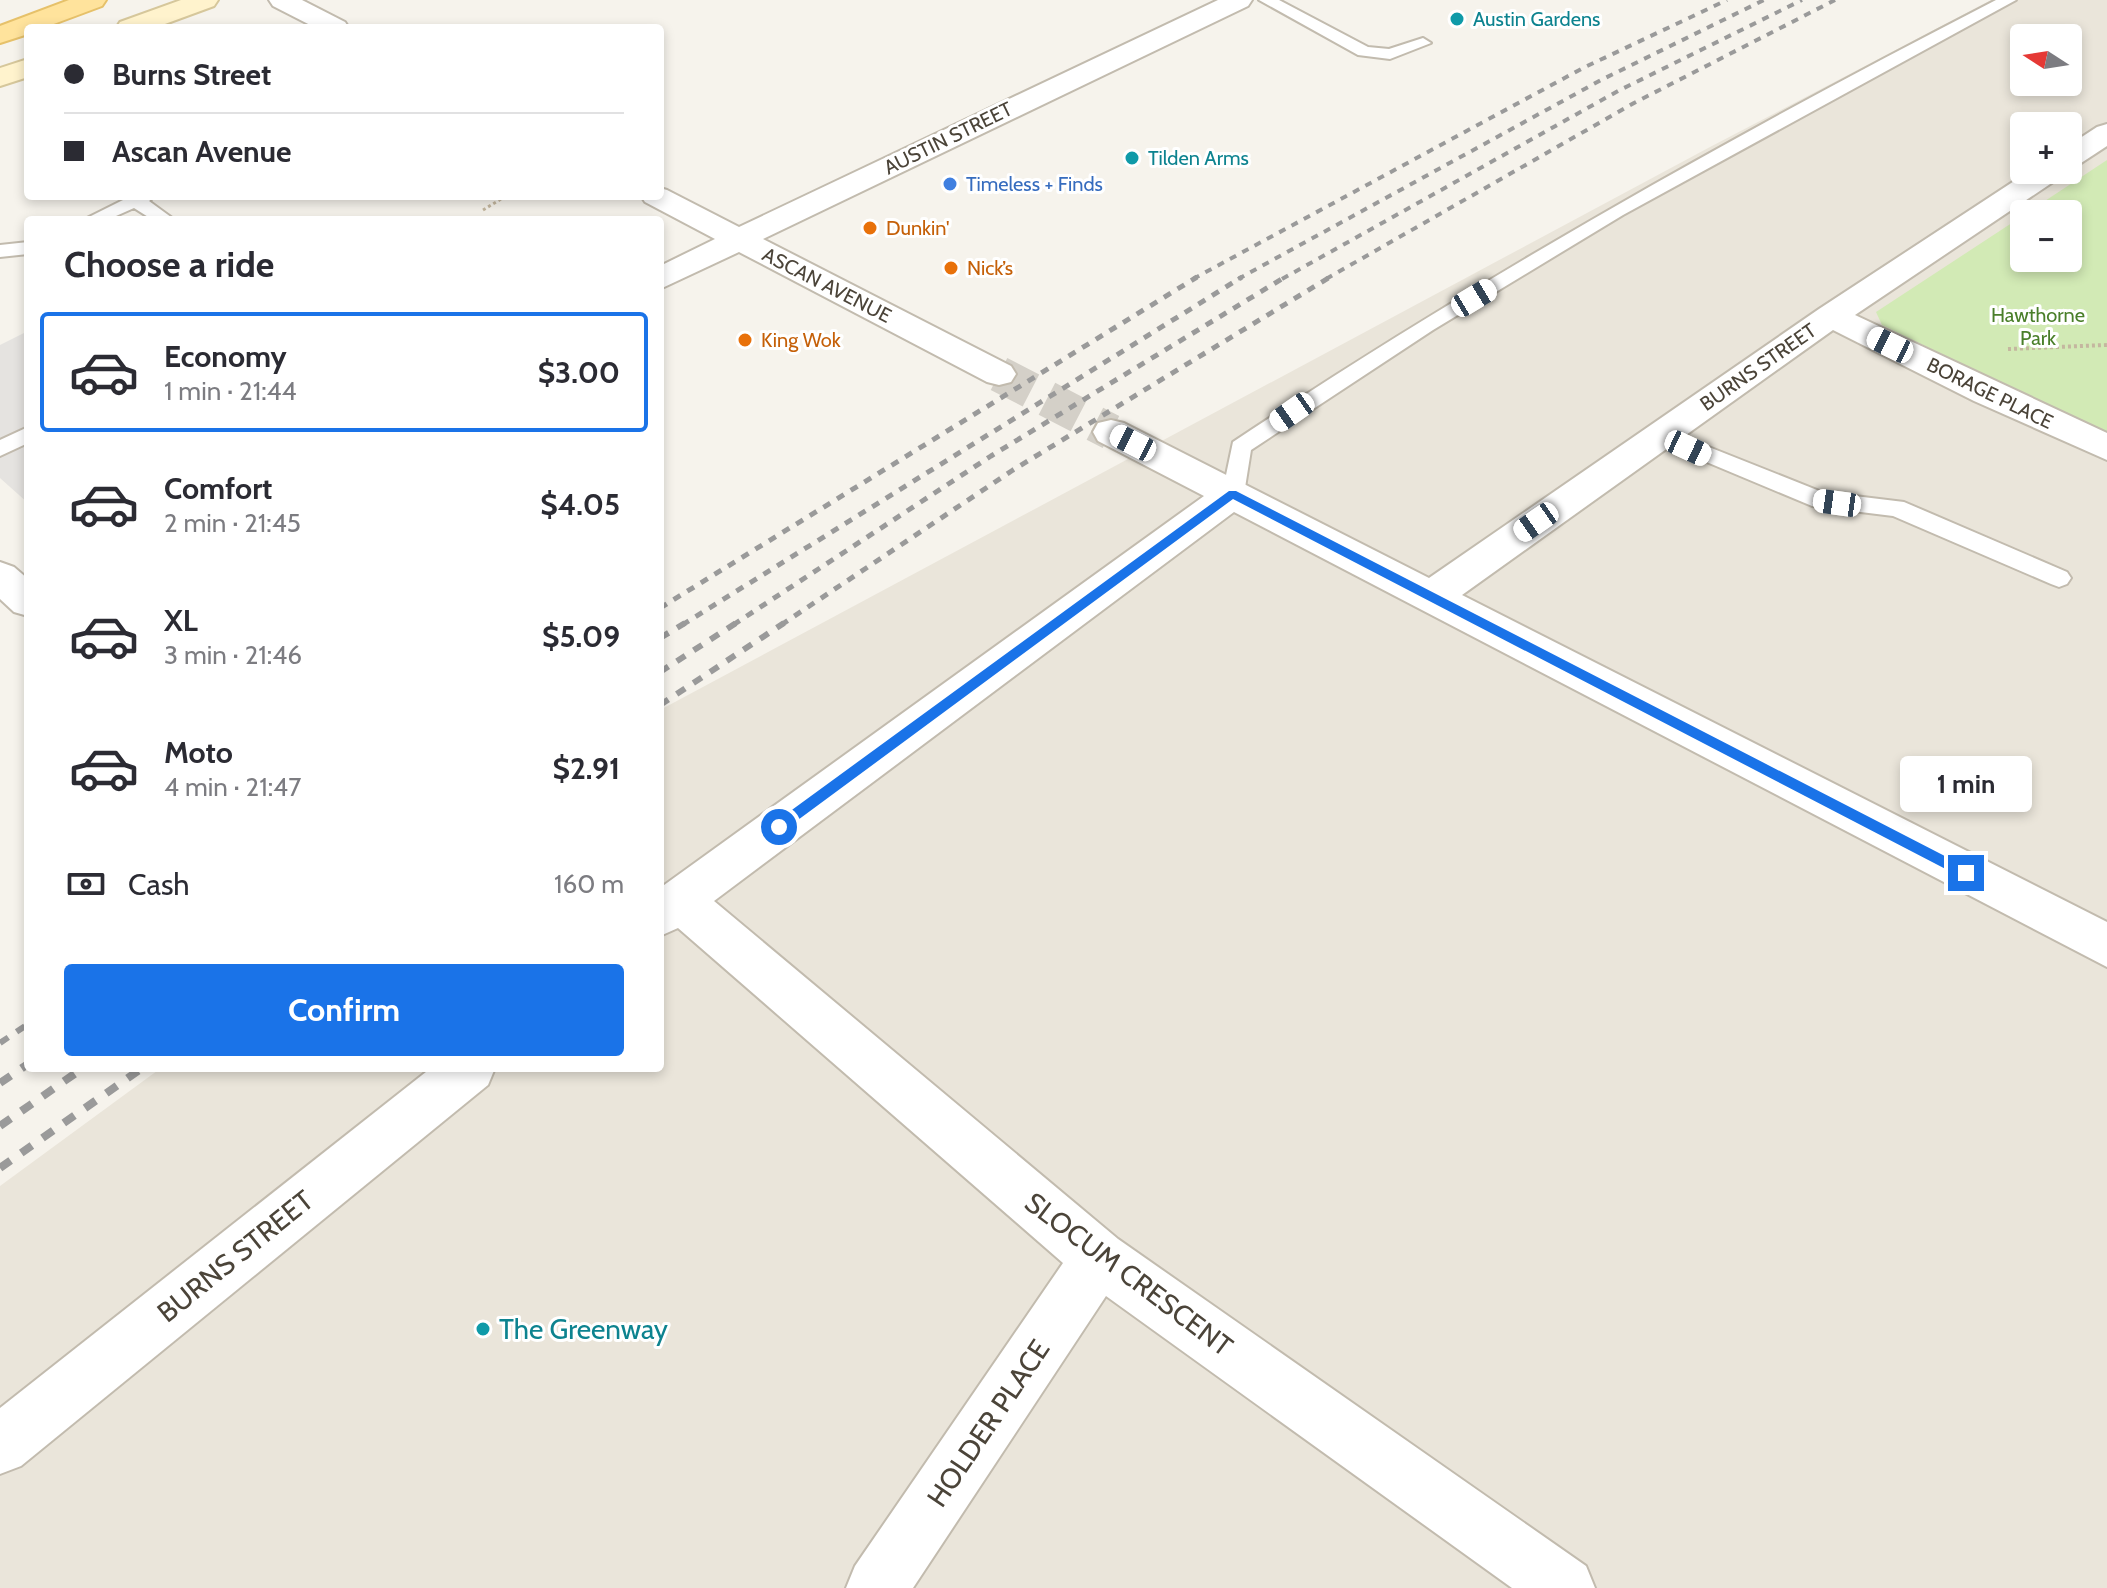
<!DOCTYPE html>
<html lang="en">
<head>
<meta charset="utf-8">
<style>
  body { margin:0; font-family:Cabin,sans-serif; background:#f2f2f3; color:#2b2b33; height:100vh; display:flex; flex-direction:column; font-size:30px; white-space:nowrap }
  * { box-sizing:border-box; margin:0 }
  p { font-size:26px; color:#7c7c81 }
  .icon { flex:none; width:44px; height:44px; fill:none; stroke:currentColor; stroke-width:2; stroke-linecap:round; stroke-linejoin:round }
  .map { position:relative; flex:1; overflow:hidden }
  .side { position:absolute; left:24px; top:216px; width:640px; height:856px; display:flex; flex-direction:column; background:#fff; border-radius:8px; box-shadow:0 4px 12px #0003 }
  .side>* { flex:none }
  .guide { position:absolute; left:24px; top:24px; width:640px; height:176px; border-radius:8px; box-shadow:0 4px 12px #0003; display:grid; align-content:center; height:176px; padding:0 40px; background:#fff }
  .needle { width:52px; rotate:282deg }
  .controls { position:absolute; left:2010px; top:24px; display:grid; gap:16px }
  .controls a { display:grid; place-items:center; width:72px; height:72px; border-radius:8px; background:#fff; box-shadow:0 4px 12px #0003; font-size:40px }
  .end { position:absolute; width:36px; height:36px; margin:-18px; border:10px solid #1a73e8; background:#fff; box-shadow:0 0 0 4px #fff }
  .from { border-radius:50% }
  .bubble { position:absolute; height:56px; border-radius:8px; background:#fff; box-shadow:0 4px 12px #0003; font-size:26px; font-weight:800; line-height:56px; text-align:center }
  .car { position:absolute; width:24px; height:48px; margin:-24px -12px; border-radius:10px; box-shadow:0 0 6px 2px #0007; background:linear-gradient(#fff 24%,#345 0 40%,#fff 0 76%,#345 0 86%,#fff 0) }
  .guide b { display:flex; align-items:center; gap:28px; height:76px; font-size:30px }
  .guide b+b { border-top:2px solid #e1e1e2 }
  .guide i { width:20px; height:20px; background:#2b2b33 }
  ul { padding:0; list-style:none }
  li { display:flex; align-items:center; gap:24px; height:120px; margin:0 16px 12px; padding:0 24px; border:4px solid transparent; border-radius:8px }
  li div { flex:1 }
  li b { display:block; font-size:30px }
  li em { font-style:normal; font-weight:800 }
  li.on { border-color:#1a73e8 }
  li>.icon { width:72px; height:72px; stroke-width:1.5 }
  h2 { padding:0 40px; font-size:36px; line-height:96px }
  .pay { display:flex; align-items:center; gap:20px; height:88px; padding:0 40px; font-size:30px }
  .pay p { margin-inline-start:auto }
  .action { display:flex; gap:16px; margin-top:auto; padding:16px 40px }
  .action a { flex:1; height:92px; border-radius:8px; background:#1a73e8; color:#fff; font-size:32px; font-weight:800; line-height:92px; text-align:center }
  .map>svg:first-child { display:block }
  .residential { fill:#eae5da; fill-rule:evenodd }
  .green { fill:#d2eab5 }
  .parking { fill:#e5e3e0 }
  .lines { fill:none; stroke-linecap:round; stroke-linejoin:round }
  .street-tunnel { stroke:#d4d0c8; stroke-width:36; stroke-dasharray:36 18; stroke-linecap:butt }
  .lane-casing { stroke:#c2bbae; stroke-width:4 }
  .street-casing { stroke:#c2bbae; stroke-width:4 }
  .secondary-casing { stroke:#d6c79b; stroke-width:4 }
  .primary-casing { stroke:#e6c16a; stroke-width:4 }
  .path-far1 { stroke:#c4b79f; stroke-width:3; stroke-dasharray:3 3; stroke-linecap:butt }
  .path { stroke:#c4b79f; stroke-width:4; stroke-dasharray:3 3; stroke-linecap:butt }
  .lane { fill:#fff; fill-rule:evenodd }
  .street { fill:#fff; fill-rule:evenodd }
  .secondary { fill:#fff3cd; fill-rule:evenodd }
  .primary { fill:#ffe39c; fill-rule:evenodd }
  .rail-far3 { stroke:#9a9a9a; stroke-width:4; stroke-dasharray:7 7; stroke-linecap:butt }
  .rail-far2 { stroke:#9a9a9a; stroke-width:5; stroke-dasharray:8 8; stroke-linecap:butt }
  .rail-far1 { stroke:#9a9a9a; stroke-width:6; stroke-dasharray:10 10; stroke-linecap:butt }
  .rail { stroke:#9a9a9a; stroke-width:8; stroke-dasharray:13 13; stroke-linecap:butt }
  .route { fill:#1a73e8 }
  .culture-dot { fill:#0f9aa8; stroke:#fff; stroke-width:3 }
  .shop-dot { fill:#3f7fe0; stroke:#fff; stroke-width:3 }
  .food-dot { fill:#e8710a; stroke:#fff; stroke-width:3 }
  .labels { text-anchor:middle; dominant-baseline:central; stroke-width:6; stroke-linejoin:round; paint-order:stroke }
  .far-culture-label { font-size:20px; fill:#0d838f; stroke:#fff; text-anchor:start }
  .far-street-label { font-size:20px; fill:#4b4439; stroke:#fff }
  .far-shop-label { font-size:20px; fill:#366cbe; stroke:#fff; text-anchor:start }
  .far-food-label { font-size:20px; fill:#c56008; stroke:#fff; text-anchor:start }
  .far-park-label { font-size:20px; fill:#4a7f2a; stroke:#fff }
  .near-street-label { font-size:28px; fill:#4b4439; stroke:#fff }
  .near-culture-label { font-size:28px; fill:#0d838f; stroke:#fff; text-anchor:start }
</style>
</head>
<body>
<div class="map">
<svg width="2107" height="1588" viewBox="0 0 2107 1588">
  <rect width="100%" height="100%" fill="#f6f3ec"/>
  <path class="residential" d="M1991 0H2107V1588H0V1186L161 1068H660V710L1710 147ZM2024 38H2068V82H2024ZM2024 126H2068V170H2024ZM2024 214H2068V258H2024Z"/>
  <polygon class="green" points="2107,160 2107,435 1882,325 1876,312 2024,215 2024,258 2068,258 2068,214 2025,214"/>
  <polygon class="parking" points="28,331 28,503 0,478 0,345"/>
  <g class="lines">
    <polyline class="street-tunnel" points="999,374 1111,432"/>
    <g class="lane-casing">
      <g id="lane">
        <polygon points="1259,0 1279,0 1368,47 1389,49 1423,38 1431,43 1390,59 1358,55"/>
        <path d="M1996 0H2016L1623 215 1433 330 1251 450 1244 494 1241 500H1225L1222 494 1233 442C1479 278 1734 135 1996 0Z"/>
        <polygon points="131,196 155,196 149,201 175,220 153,220 134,208 107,220 83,220"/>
        <polygon points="28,242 28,254 0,257 0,245"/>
        <polygon points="28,427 28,443 0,456 0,440"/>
        <polygon points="1661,428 1822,492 1904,502 2067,572 2071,578 2067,584 2059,587 2051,584 1893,516 1812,506 1654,440 1650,435 1654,430"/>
      </g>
    </g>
    <g class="street-casing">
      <g id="street">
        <polygon points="269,0 302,0 345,22 349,28 316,28 273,6"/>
        <polygon points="1218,0 1252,0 1248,6 763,239 1011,366 1016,374 1011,382 999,385 987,382 739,252 660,289 660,266 715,239 645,202 641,196 660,196 660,188 667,190 739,227"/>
        <polygon points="2107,124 2107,146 2078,165 2068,168 2068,146 2097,127"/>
        <polygon points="2031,170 2066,170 2062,176 1855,315 2107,433 2107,460 1974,401 1833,330 1462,595 2107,922 2107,967 1234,512 714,901 1118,1239 1586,1566 1595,1588 1512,1588 1106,1296 913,1588 846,1588 855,1566 1063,1263 678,928 660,936 660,888 1204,496 1098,441 1093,432 1098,423 1111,420 1124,423 1429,578 1819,309"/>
        <polygon points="0,562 14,567 28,579 28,616 14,612 0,599"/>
        <polygon points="431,1068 495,1068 488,1085 21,1466 0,1474 0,1408"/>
      </g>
    </g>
    <g class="secondary-casing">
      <g id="secondary">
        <polygon points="181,0 218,0 214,6 154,28 116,28 120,22"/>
        <polygon points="28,59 28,77 0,86 0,68"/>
      </g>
    </g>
    <g class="primary-casing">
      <polygon id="primary" points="69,0 106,0 102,6 43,28 28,28 28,34 0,43 0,26"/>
    </g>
    <polyline class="path-far1" points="483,210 506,196"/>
    <polyline class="path" points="2008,349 2107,345"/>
    <use href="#lane" class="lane"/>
    <use href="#street" class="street"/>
    <use href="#secondary" class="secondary"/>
    <use href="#primary" class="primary"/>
    <g class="rail-far3">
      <polyline points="1193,279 1583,68 1727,0"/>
      <polyline points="1238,279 1601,80 1764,0"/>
      <polyline points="1282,279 1618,91 1802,0"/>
      <polyline points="1326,279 1634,103 1835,0"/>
    </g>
    <g class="rail-far2">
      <polyline points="660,608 1197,277"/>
      <polyline points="682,625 1242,277"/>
      <polyline points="733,625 991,456 1285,277"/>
      <polyline points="781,625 1013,470 1330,277"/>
    </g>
    <g class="rail-far1">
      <polyline points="660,638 685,623"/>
      <polyline points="660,672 736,623"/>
      <polyline points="660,705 784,623"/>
      <polyline points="0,1043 28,1024"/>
    </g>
    <g class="rail">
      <polyline points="0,1083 28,1064"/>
      <polyline points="0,1126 83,1068"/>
      <polyline points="0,1168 142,1068"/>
    </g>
  </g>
  <polygon class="route" points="1229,491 1236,491 1970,869 1970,877 1961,877 1233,499 783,831 774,831 774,823"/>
  <g class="culture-dot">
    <circle cx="1457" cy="19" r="8"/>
    <circle cx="1132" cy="158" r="8"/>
    <circle cx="483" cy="1329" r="8"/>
  </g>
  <circle class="shop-dot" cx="950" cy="184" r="8"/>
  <g class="food-dot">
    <circle cx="870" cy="228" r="8"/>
    <circle cx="951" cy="268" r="8"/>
    <circle cx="745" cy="340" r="8"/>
  </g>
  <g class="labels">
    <g class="far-culture-label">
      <text x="1473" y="19">Austin Gardens</text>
      <text x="1148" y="158">Tilden Arms</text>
    </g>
    <g class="far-street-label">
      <text transform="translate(948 138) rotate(-26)">AUSTIN STREET</text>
      <text transform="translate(827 285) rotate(27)">ASCAN AVENUE</text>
      <text transform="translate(1758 367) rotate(-35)">BURNS STREET</text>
      <text transform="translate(1990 393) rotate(26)">BORAGE PLACE</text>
    </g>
    <g class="far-shop-label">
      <text x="966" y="184">Timeless + Finds</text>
    </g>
    <g class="far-food-label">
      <text x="886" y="228">Dunkin'</text>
      <text x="967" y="268">Nick’s</text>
      <text x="761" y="340">King Wok</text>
    </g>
    <g class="far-park-label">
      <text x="2038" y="315">Hawthorne<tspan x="2038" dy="23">Park</tspan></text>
    </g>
    <g class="near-street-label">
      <text transform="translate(235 1256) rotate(-39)">BURNS STREET</text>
      <text transform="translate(1129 1274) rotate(37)">SLOCUM CRESCENT</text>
      <text transform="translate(988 1423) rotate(-56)">HOLDER PLACE</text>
    </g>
    <g class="near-culture-label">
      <text x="499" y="1329">The Greenway</text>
    </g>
  </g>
</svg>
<div class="controls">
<a><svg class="needle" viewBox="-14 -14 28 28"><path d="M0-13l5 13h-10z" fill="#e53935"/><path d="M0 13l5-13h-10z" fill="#7c7c81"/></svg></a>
<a>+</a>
<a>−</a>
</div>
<i class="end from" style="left:779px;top:827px"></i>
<i class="end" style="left:1966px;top:873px"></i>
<div class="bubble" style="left:1900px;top:756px;width:132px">1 min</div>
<i class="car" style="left:1474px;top:298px;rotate:59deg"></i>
<i class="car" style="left:1890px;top:345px;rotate:296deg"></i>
<i class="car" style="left:1292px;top:412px;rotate:235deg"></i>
<i class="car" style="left:1133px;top:443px;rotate:297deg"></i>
<i class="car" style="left:1688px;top:448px;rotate:115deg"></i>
<i class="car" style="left:1837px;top:503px;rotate:278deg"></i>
<i class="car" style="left:1536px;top:522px;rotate:235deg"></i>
<div class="guide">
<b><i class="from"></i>Burns Street</b>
<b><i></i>Ascan Avenue</b>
</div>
<section class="side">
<h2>Choose a ride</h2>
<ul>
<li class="on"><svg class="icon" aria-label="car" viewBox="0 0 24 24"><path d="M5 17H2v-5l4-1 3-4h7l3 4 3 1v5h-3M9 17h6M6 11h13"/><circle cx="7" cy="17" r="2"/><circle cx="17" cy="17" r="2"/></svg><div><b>Economy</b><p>1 min · 21:44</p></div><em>$3.00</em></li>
<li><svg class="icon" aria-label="car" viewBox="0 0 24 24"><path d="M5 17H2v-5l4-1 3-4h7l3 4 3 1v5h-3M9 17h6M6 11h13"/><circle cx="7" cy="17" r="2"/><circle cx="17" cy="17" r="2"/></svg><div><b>Comfort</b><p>2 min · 21:45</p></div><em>$4.05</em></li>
<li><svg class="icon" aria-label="car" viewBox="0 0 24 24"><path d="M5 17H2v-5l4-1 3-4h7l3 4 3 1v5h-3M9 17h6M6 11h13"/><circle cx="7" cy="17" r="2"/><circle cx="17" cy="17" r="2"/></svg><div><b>XL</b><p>3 min · 21:46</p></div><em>$5.09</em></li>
<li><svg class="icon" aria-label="car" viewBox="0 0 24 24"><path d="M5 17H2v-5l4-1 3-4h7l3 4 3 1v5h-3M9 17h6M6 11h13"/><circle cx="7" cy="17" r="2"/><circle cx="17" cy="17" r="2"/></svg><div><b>Moto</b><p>4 min · 21:47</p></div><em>$2.91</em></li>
</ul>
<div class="pay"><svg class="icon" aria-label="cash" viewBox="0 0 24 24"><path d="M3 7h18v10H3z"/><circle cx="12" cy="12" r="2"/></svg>Cash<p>160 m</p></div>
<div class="action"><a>Confirm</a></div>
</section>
</div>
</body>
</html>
